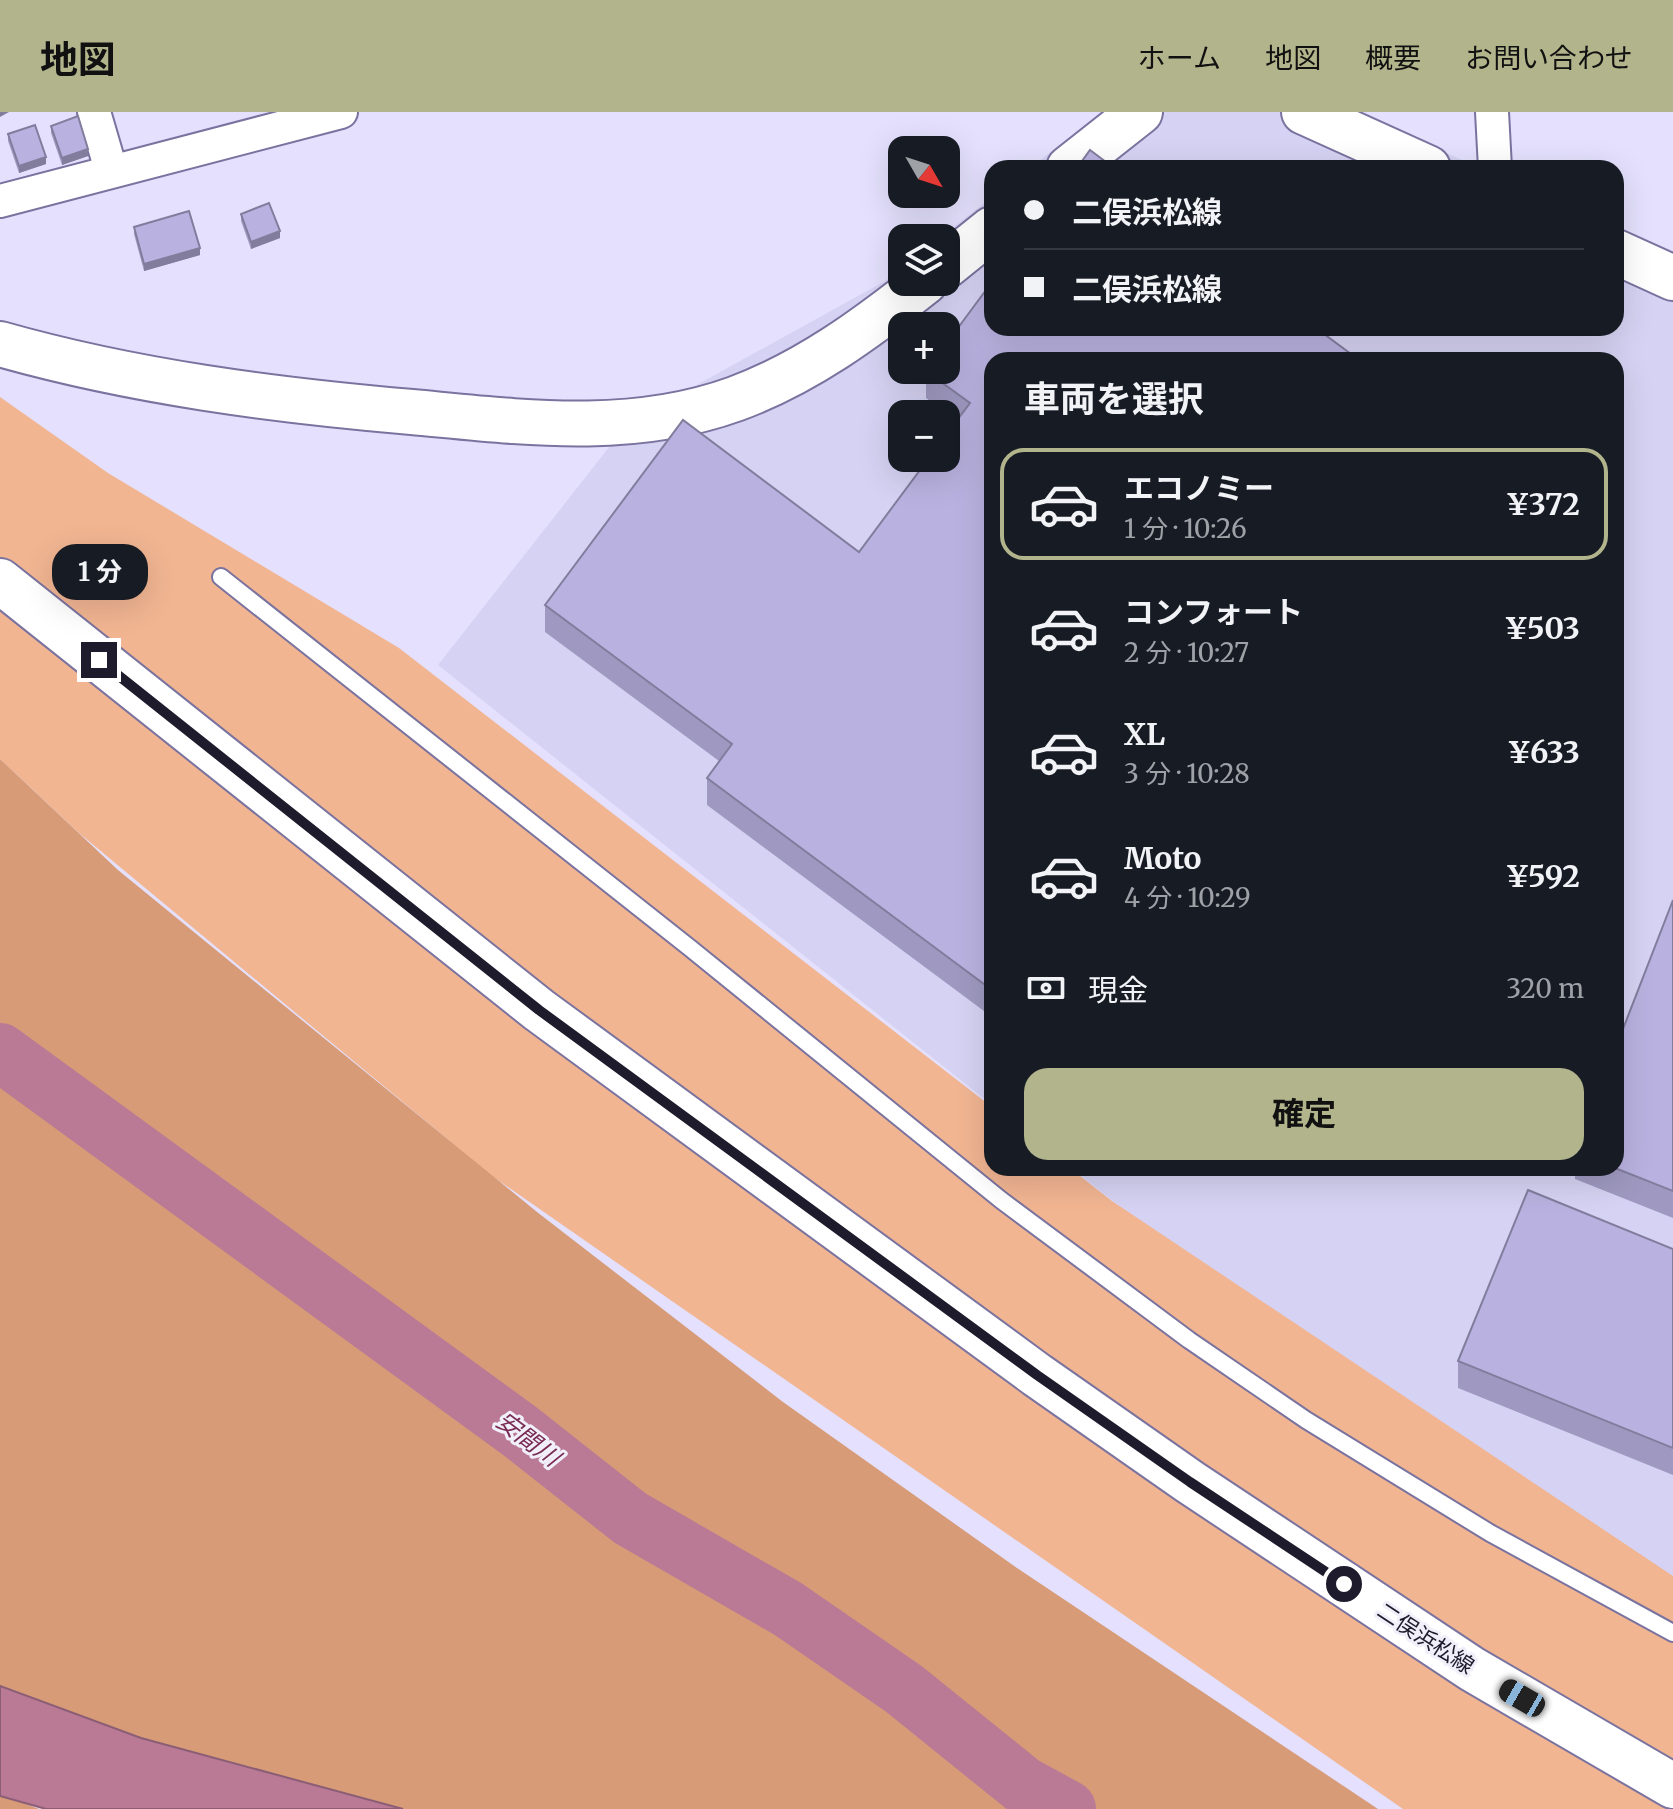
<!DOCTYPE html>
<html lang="ja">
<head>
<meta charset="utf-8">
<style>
  body { margin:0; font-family:Merriweather,"Noto Sans JP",serif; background:#242831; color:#f1f3f6; height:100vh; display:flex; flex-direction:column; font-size:30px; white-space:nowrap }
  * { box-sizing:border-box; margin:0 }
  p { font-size:26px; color:#9ea1a6 }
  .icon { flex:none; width:44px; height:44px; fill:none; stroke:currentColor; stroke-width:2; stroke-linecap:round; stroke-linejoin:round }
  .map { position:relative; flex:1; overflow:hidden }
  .drawer { position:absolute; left:984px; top:240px; width:640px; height:824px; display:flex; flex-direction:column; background:#171b24; border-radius:24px; box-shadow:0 8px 32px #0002 }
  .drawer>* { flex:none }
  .banner { position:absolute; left:984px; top:48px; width:640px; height:176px; border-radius:24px; box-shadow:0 8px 32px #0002; display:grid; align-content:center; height:176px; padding:0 40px; background:#171b24 }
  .needle { width:52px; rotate:129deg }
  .tools { position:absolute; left:888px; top:24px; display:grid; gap:16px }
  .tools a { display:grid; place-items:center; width:72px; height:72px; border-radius:16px; background:#171b24; box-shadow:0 8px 32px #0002; font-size:40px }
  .end { position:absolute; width:36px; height:36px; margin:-18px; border:10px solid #1e1b2d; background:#fff; box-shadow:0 0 0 4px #fff }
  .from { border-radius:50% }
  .bubble { position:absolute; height:56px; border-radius:24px; background:#171b24; box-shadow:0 8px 32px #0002; font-size:26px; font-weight:700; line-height:56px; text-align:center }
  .car { position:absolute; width:24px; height:48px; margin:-24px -12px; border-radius:10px; box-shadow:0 0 6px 2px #0007; background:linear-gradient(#222 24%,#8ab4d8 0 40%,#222 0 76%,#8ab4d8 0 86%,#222 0) }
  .banner b { display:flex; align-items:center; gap:28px; height:76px; font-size:30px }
  .banner b+b { border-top:2px solid #363941 }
  .banner i { width:20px; height:20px; background:#f1f3f6 }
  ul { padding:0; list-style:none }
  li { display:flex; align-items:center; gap:24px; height:112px; margin:0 16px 12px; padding:0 24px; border:4px solid transparent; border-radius:24px }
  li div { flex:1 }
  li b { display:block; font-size:30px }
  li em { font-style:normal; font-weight:700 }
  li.on { border-color:#b2b58b }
  li>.icon { width:72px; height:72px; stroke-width:1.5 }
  h2 { padding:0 40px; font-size:36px; line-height:96px }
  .pay { display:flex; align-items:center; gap:20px; height:88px; padding:0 40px; font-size:30px }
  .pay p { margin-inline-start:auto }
  .action { display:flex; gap:16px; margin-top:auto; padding:16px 40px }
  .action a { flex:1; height:92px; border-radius:24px; background:#b2b58b; color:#111; font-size:32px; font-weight:700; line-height:92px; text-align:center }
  header { display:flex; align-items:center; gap:48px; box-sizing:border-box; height:112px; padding:0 40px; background:#b2b58b; color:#111 }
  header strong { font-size:38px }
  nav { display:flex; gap:44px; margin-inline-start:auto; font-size:28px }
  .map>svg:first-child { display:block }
  .built { fill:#d6d2f3; fill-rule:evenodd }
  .green { fill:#f1b592 }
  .forest { fill:#d79b77 }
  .water { fill:#ba7a96; stroke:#8b5e76; stroke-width:2 }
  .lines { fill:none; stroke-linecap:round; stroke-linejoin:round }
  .river { stroke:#ba7a96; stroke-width:58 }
  .lane-casing { stroke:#7a739f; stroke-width:20 }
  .street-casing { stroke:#7a739f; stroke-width:36 }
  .secondary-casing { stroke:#7a739f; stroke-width:48 }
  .lane { stroke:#fff; stroke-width:16 }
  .street { stroke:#fff; stroke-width:32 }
  .secondary { stroke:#fff; stroke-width:44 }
  .wall { fill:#9f99c1 }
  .shaded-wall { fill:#827d9d }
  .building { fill:#b9b2e0; stroke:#827d9d; stroke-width:2 }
  .route { stroke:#1e1b2d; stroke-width:10 }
  .labels { text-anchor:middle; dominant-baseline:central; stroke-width:6; stroke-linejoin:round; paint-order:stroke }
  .street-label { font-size:22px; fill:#1e1b2d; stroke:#f1f0fa }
  .water-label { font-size:24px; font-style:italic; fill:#7a2c54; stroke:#f1f0fa }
</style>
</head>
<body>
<header>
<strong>地図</strong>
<nav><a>ホーム</a><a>地図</a><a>概要</a><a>お問い合わせ</a></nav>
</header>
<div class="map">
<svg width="1673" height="1697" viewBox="0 0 1673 1697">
  <rect width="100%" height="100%" fill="#e4e0fd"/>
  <g class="built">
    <polygon points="1102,0 1355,0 1480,56 1030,56"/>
    <path d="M992 85V216H1616V117L1673 143V1468L1279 1220 1071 1056H1616V248H992V993L438 553 628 311 885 169 902 155V170H946V126H940ZM902 214H946V258H902ZM902 302H946V346H902Z"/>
  </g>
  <polygon class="green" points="0,285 108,361 399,536 992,995 992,1056 1070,1056 1112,1089 1673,1464 1673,1697 1403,1697 492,1064 79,721 0,647"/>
  <g class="forest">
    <polygon points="0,647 118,758 537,1100 783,1290 1017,1456 1378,1697 173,1697 0,1615"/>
    <polygon points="0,1682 39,1697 0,1697"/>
  </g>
  <polygon class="water" points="0,1574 141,1626 403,1697 46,1697 0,1684"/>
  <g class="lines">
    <polyline class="river" points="0,940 521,1320 630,1406 788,1497 904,1577 1023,1673 1067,1697"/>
    <g class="lane-casing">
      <polyline id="lane" points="221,465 690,836 1001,1088 1189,1228 1306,1308 1490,1421 1673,1521"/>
    </g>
    <g class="street-casing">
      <g id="street">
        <polyline points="94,0 111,58"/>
        <polyline points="1492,0 1495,56"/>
        <polyline points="0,89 341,0"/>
      </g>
    </g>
    <g class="secondary-casing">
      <g id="secondary">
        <polyline points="1304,0 1428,56"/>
        <polyline points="1069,56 1140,0"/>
        <polyline points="1616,140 1673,166"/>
        <polyline points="946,154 992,117"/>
        <path d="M0 232C134 270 273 288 412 300 520 310 630 325 735 287 806 261 867 216 925 170"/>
        <polyline points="0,469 539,898 1037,1263 1190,1370 1472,1557 1673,1674"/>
      </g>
    </g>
    <use href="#lane" class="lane"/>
    <use href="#street" class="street"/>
    <use href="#secondary" class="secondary"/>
  </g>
  <g class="wall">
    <polygon points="51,14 88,44 62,53 51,21"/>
    <polygon points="8,22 46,52 19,61 8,29"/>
    <polygon points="241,102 280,126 251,137 241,109"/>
    <polygon points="134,115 200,143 144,159 134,122"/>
    <polygon points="992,248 992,905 707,693 707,666 719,649 545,520 545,493 859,440 957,309 926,286 926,259"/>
    <polygon points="1673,788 1673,1106 1575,1067 1575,1056 1616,1056"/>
    <polygon points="1673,1137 1673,1363 1458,1276 1458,1249"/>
  </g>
  <g class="shaded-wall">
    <polygon points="0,0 9,0 0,5"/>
    <polygon points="88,37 88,44 62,53 62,46"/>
    <polygon points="46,45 46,52 19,61 19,54"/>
    <polygon points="280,119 280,126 251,137 251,130"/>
    <polygon points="200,136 200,143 144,159 144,152"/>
  </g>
  <g class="building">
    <polygon points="78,4 88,37 62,46 51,14"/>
    <polygon points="35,13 46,45 19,54 8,22"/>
    <polygon points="1090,38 1114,56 1077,56"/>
    <polygon points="269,91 280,119 251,130 241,102"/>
    <polygon points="189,99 200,136 144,152 134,115"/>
    <polygon points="992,170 992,216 1316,216 1359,248 992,248 992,878 707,666 732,632 545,493 683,308 859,440 929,346 946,346 946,323 970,291 926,259 946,258 946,232"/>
    <polygon points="1673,788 1673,1079 1615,1056 1616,935"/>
    <polygon points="1528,1078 1673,1137 1673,1336 1458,1249"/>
  </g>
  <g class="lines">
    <polyline class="route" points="99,548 539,898 1037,1263 1190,1370 1344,1472"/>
  </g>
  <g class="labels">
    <g class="street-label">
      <text transform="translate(1426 1526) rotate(33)">二俣浜松線</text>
    </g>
    <g class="water-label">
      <text transform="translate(528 1327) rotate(37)">安間川</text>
    </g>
  </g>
</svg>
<div class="tools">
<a><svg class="needle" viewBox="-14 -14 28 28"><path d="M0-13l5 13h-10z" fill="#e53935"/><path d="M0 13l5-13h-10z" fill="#9ea1a6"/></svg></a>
<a><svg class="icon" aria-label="layers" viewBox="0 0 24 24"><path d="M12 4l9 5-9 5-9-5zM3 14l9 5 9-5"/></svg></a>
<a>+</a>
<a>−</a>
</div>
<i class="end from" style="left:1344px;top:1472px"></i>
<i class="end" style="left:99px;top:548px"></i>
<div class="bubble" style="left:52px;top:432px;width:96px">1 分</div>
<i class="car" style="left:1522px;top:1586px;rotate:300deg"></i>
<div class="banner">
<b><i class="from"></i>二俣浜松線</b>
<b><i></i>二俣浜松線</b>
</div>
<section class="drawer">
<h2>車両を選択</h2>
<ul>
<li class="on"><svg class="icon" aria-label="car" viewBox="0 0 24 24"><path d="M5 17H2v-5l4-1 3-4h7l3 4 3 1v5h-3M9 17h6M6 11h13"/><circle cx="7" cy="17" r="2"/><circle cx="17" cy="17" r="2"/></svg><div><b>エコノミー</b><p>1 分 · 10:26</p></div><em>¥372</em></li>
<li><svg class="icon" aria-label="car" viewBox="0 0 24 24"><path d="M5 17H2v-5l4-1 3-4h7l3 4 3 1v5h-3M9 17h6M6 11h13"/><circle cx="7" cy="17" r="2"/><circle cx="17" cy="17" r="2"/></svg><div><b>コンフォート</b><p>2 分 · 10:27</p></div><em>¥503</em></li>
<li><svg class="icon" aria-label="car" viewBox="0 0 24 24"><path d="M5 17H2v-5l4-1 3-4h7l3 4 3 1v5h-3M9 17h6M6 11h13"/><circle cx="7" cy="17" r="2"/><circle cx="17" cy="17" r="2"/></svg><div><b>XL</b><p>3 分 · 10:28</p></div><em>¥633</em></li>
<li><svg class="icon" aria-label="car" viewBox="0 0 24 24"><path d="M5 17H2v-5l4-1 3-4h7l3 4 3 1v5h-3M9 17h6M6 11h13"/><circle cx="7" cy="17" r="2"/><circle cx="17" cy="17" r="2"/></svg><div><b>Moto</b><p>4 分 · 10:29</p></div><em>¥592</em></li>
</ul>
<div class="pay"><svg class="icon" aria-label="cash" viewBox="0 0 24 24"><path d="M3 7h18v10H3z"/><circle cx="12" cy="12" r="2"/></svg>現金<p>320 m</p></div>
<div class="action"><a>確定</a></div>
</section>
</div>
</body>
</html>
